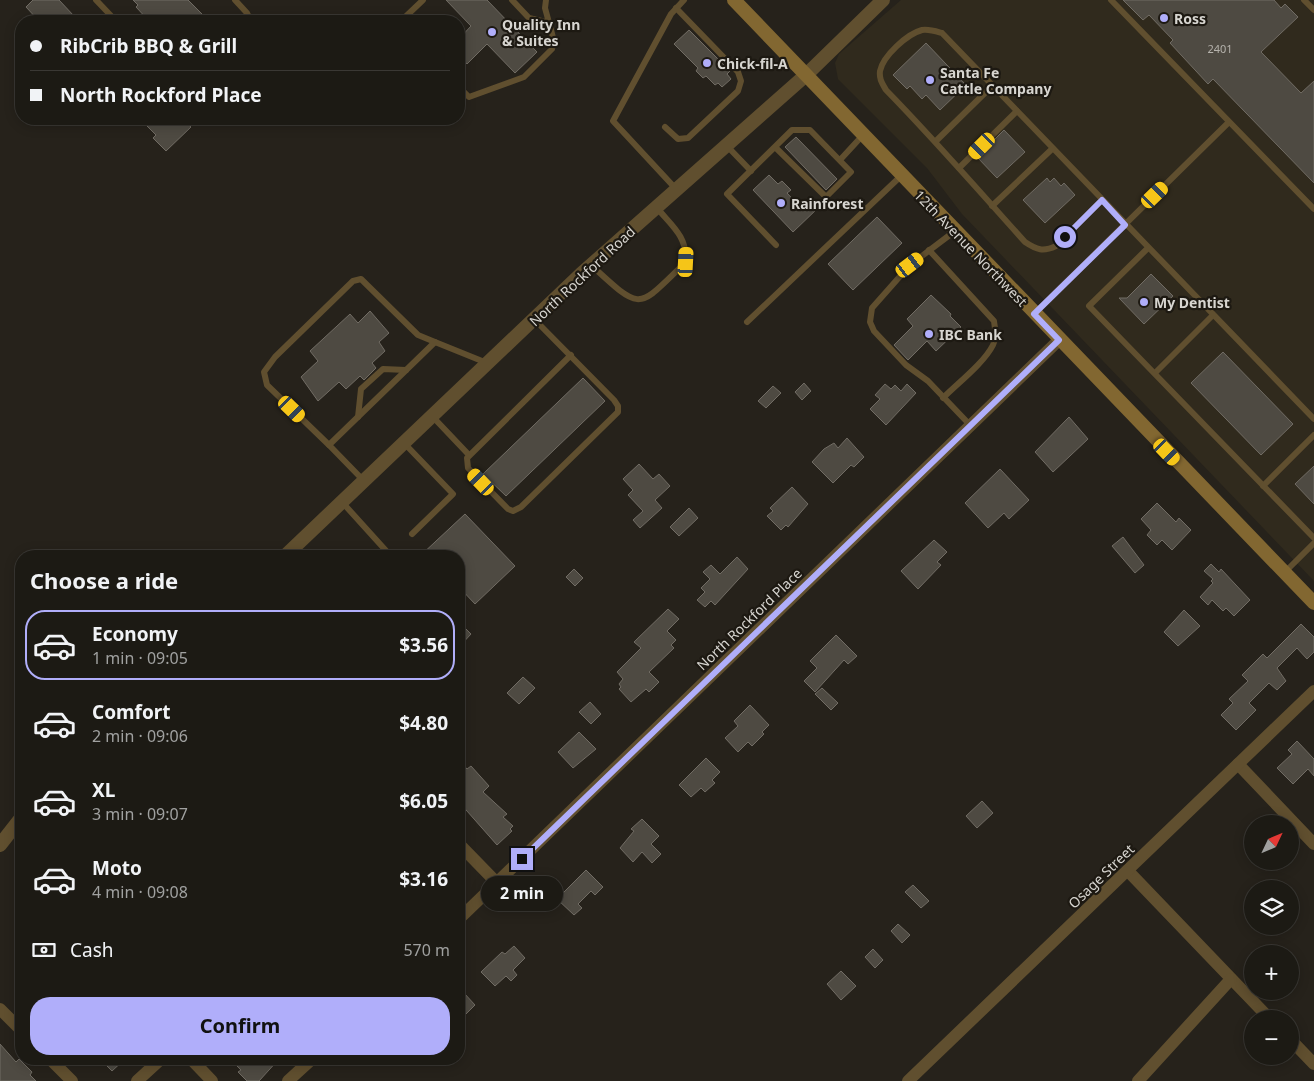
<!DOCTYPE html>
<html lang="en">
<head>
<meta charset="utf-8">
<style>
  body { margin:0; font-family:"Noto Sans",sans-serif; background:#25231d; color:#f1f3f6; height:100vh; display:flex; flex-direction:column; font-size:19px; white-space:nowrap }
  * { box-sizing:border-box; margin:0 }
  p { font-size:16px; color:#a0a1a0 }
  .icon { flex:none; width:28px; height:28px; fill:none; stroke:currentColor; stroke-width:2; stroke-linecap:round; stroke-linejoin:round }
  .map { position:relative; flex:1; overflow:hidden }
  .sheet { position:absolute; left:15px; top:550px; width:450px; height:515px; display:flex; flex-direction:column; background:#1c1a14; border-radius:20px; box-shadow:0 2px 12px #0003,0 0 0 1px #3a3834 }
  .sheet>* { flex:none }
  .guide { position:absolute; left:15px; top:15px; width:450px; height:110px; border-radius:20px; box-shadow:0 2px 12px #0003,0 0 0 1px #3a3834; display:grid; align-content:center; height:110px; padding:0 15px; background:#1c1a14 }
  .needle { width:32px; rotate:46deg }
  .tools { position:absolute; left:1244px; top:815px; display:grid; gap:10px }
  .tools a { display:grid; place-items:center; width:55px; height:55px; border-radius:50%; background:#1c1a14; box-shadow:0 2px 12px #0003,0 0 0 1px #3a3834; font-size:25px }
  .end { position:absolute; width:22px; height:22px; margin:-11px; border:6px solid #b0aefa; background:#111; box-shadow:0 0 0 2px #111 }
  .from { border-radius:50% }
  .bubble { position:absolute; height:35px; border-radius:18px; background:#1c1a14; box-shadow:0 2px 12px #0003,0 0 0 1px #3a3834; font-size:16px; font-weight:700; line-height:35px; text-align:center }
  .car { position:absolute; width:15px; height:30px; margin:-15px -8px; border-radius:6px; box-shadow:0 0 4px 1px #0007; background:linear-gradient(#f5c518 24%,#345 0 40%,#f5c518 0 76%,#345 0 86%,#f5c518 0) }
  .guide b { display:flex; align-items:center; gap:18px; height:48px; font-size:19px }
  .guide b+b { border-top:1px solid #3a3834 }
  .guide i { width:12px; height:12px; background:#f1f3f6 }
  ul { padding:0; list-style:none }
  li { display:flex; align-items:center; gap:15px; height:70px; margin:0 10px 8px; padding:0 5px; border:2px solid transparent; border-radius:20px }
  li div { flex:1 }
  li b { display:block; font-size:19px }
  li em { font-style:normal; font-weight:700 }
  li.on { border-color:#b0aefa }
  li>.icon { width:45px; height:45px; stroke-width:1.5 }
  h2 { padding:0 15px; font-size:22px; line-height:60px }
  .pay { display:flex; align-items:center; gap:12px; height:55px; padding:0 15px; font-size:19px }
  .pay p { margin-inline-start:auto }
  .button { display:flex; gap:10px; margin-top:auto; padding:10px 15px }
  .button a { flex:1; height:58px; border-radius:20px; background:#b0aefa; color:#111; font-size:20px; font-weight:700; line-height:58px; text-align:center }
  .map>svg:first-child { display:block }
  .built { fill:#302a1d }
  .building { fill:#4e4a42; stroke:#716c64 }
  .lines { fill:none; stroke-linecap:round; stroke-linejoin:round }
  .service { stroke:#604f2f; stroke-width:6 }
  .minor { stroke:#604f2f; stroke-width:12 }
  .tertiary { stroke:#604f2f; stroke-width:14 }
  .secondary { stroke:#826731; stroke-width:14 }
  .route { stroke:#b0aefa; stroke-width:6 }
  .poi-dot { fill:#b0aefa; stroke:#1d1912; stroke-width:2 }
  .labels { text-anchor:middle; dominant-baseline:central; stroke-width:4.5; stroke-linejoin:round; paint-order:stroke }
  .number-label { font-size:11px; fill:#b5b2ac }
  .poi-label { font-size:14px; font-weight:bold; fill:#d7d5d0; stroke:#1d1912; text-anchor:start }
  .street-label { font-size:14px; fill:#d7d5d0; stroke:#1d1912 }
</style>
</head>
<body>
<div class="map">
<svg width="1314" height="1081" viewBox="0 0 1314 1081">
  <rect width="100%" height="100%" fill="#26221b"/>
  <polygon class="built" points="901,0 1314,0 1314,581 962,214 927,168 838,79 835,63 839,54"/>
  <g class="building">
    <polygon points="33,0 59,0 74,16 68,21 48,21 43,16 39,21 26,7"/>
    <polygon points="133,0 188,0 209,21 149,21 136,7 138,5"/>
    <polygon points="446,0 487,0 537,52 515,73 487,44 467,64 459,55 459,39 471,26"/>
    <polygon points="1123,0 1274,0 1281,8 1285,4 1298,17 1261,52 1301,93 1314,81 1314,183 1213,79 1208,84 1170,43 1173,40 1149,15 1143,20"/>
    <polygon points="689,30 730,71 727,74 731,79 722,87 718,83 715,85 706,76 703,78 696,71 698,68 674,44"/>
    <polygon points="926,43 966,85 940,110 926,95 922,99 910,86 907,89 893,75"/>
    <polygon points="140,119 182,119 191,127 166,151 153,138 156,135"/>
    <polygon points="1004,130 1025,152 997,178 977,157"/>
    <polygon points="796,137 837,179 826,190 785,147"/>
    <polygon points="769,175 778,184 782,181 791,190 787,193 801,208 811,198 819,207 793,232 753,190"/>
    <polygon points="1047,178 1050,182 1054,178 1061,186 1064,183 1075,195 1045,223 1023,200"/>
    <polygon points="877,217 902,243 853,290 828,264"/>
    <polygon points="1151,274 1173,296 1144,324 1119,298 1127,298"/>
    <polygon points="931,295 951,314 950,316 961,327 936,351 927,341 908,360 894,345 913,326 907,319"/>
    <polygon points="370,311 389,333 379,342 385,351 372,363 376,368 364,380 360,376 346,389 339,382 318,401 301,377 318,361 310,351 350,314 358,323"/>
    <polygon points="1223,352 1293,424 1261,455 1191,383"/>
    <polygon points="583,378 605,401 506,496 483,474"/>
    <polygon points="804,383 811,391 802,400 795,392"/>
    <polygon points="885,384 891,389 895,385 901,391 907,384 916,393 886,425 870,409 880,399 875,395"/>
    <polygon points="773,386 781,393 766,408 758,401"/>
    <polygon points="1069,417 1088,439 1053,472 1035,452"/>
    <polygon points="847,438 864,457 854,467 851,465 833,483 812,462 824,449 834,443 838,448"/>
    <polygon points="639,464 653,479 659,474 670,486 655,500 662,508 640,528 633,520 643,511 628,495 633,490 623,479"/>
    <polygon points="1314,466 1314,504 1295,484"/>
    <polygon points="1000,469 1029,500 1009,519 1004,513 988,528 965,503"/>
    <polygon points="792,487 808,504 788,527 786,525 781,530 767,516 773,511 770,508"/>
    <polygon points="1157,503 1176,522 1179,518 1191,530 1172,550 1162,540 1157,545 1147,535 1151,530 1141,519"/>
    <polygon points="689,508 698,518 679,536 670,527"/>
    <polygon points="465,514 515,566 475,604 459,587 459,556 420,556"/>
    <polygon points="1123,537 1144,565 1135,573 1112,546"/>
    <polygon points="934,540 947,552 937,562 941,565 918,589 901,571"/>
    <polygon points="737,557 748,569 715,605 711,601 705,607 697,600 705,592 701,588 710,579 703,572 711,565 720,574"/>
    <polygon points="1211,564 1219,572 1221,569 1250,600 1234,616 1226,608 1223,611 1212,600 1208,605 1200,597 1213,583 1211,581 1213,579 1204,571"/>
    <polygon points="574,569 583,578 575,586 566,577"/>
    <polygon points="668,609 679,619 667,631 676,640 671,645 674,648 649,672 659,682 649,692 646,689 631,702 619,689 621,687 619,684 623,679 617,672 641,648 634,642"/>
    <polygon points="1184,610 1200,626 1178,646 1164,632"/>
    <polygon points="459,622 471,634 459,647"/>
    <polygon points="1301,624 1314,637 1314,652 1307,659 1297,648 1277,668 1286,681 1277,690 1269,683 1249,703 1256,710 1236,730 1221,715 1233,703 1229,699 1248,681 1242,675 1263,654 1267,658"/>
    <polygon points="836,635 857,656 848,664 844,660 815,692 804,681 817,668 810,661"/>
    <polygon points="523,677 535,688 519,704 507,693"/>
    <polygon points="822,688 838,703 831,710 815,694"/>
    <polygon points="590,702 601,714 591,724 579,712"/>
    <polygon points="750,705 769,725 762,732 764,734 752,746 748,742 738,752 725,738 738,726 734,721"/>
    <polygon points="579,732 596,749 573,768 558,752"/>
    <polygon points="1297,741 1314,759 1314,776 1308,769 1293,784 1277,768 1292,754 1288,750"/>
    <polygon points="706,758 720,772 712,780 715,783 705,792 701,788 691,797 679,785"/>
    <polygon points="459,760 467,769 471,766 489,786 483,792 507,814 503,817 513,826 510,829 512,831 497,845 459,802"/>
    <polygon points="982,801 993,813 977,828 966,816"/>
    <polygon points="642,819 659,836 651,844 661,854 652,863 642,852 633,862 620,848 634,831 631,829"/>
    <polygon points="586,870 603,887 595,895 591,891 578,904 582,908 574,915 557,899"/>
    <polygon points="913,885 929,901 921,908 905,892"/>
    <polygon points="898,924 910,935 902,943 891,931"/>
    <polygon points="514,946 525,958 513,970 517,975 511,981 506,976 495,986 481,972 502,952 505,954"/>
    <polygon points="873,949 883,960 875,968 865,957"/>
    <polygon points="841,971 856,986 841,1000 827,984"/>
    <polygon points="464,993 475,1005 459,1021 459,998"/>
    <polygon points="0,1044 16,1062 19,1059 32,1072 30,1075 36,1081 0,1081"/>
    <polygon points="100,1059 125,1059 112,1071"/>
    <polygon points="240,1059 279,1059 259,1081 247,1081 238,1072 241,1070 235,1064"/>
  </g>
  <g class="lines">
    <g class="service">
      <polyline points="96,0 116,21"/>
      <polyline points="235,0 247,13 251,21"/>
      <polyline points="512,0 529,18 550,23"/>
      <polyline points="1111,0 1314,209"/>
      <polyline points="1304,0 1314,10"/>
      <polyline points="401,21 423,0"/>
      <polyline points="459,87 469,97 524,77 552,49 554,41 545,8 546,0"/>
      <polyline points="665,127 678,139 688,138 738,91 741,81 738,72 676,8"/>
      <polyline points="936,141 992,86"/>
      <polyline points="727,146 751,171"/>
      <polyline points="775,147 826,197 851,172 810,130 792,130 727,194 776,245"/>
      <polyline points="840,160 863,135"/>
      <polyline points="959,168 1017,111"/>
      <polyline points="676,189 613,121 671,14 684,0"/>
      <path d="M1102 200 1056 246C1043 252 1037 250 1025 242 979 191 934 139 886 90 882 83 879 79 880 71 883 56 907 34 922 30 929 29 935 31 942 33L1314 419"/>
      <polyline points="992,206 1052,149"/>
      <polyline points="955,231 910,265 872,308 870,322 874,331 906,365 928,381 971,426"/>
      <polyline points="1148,248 1089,306 1314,538"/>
      <path d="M929 250 994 321C995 329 997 337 993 345 984 363 958 383 943 398"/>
      <path d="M591 265C643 313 637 309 686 262 687 236 672 226 657 208"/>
      <polyline points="1035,313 1229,122"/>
      <polyline points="534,319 614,400 618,406 618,412 521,507 513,511 508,509 468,468 467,458 571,355"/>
      <polyline points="747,322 902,175"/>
      <polyline points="1155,373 1213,315"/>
      <polyline points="432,416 469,455"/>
      <polyline points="358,417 361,389 383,369 406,370"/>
      <polyline points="404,443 453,494 412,534"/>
      <polyline points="329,445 267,385 264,372 275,357 353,281 361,279 418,335 435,342"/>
      <polyline points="364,481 329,445 435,342 487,363"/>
      <polyline points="1263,486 1314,435"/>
      <polyline points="342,502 389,554"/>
      <polyline points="1284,573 1314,543"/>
    </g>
    <g class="minor">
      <polyline points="1238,764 1314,844"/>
      <polyline points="459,844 497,883"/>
      <polyline points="1128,871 1270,1019"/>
      <polyline points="459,919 1059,340"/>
      <polyline points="0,1009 21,1030"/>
      <polyline points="1290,1039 1314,1064"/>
      <polyline points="50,1059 72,1081"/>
      <polyline points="191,1059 212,1081"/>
      <polyline points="137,1081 161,1059"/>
      <polyline points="288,1081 312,1059"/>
      <polyline points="908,1081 1314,691"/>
      <polyline points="1138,1081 1231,979"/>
    </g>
    <g class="tertiary">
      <polyline points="285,556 581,274 806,75 883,0"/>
      <polyline points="0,845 21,818"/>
    </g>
    <polyline class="secondary" points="734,0 1314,603"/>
  </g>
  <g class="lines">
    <polyline class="route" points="522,859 1059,340 1034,314 1125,225 1102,200 1065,237"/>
  </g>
  <g class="poi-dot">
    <circle cx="1164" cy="18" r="5"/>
    <circle cx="492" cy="32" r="5"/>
    <circle cx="707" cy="63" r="5"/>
    <circle cx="930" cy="80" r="5"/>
    <circle cx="781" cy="203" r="5"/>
    <circle cx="1144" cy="302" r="5"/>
    <circle cx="929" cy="334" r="5"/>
  </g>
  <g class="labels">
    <g class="number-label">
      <text x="1220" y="48">2401</text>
    </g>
    <g class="poi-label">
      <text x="1174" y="18">Ross</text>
      <text x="502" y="24">Quality Inn<tspan x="502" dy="16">&amp; Suites</tspan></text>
      <text x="717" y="63">Chick-fil-A</text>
      <text x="940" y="72">Santa Fe<tspan x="940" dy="16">Cattle Company</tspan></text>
      <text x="791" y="203">Rainforest</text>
      <text x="1154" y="302">My Dentist</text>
      <text x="939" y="334">IBC Bank</text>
    </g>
    <g class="street-label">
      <text transform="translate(971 248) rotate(46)">12th Avenue Northwest</text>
      <text transform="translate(582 276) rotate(-43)">North Rockford Road</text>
      <text transform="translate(749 619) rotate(-44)">North Rockford Place</text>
      <text transform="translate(1101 876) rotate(-44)">Osage Street</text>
    </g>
  </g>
</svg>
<div class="tools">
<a><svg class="needle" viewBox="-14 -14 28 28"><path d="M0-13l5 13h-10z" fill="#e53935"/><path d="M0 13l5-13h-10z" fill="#a0a1a0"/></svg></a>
<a><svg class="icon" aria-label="layers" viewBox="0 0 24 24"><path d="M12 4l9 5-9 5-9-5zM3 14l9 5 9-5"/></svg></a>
<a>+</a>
<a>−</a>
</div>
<i class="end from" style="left:1065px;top:237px"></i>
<i class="end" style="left:522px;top:859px"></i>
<div class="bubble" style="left:481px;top:876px;width:82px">2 min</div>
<i class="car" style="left:982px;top:146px;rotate:225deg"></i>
<i class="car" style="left:1155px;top:195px;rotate:46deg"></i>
<i class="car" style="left:686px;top:262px;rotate:3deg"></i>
<i class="car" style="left:910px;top:265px;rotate:53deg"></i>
<i class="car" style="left:292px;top:409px;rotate:134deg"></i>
<i class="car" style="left:1167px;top:452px;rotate:136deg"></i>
<i class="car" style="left:481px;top:482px;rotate:316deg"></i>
<div class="guide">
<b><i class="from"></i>RibCrib BBQ &amp; Grill</b>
<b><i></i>North Rockford Place</b>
</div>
<section class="sheet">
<h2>Choose a ride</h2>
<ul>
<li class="on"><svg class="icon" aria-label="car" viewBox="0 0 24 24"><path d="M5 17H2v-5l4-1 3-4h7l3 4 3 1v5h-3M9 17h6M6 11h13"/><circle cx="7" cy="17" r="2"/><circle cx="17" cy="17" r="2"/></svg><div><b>Economy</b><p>1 min · 09:05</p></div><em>$3.56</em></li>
<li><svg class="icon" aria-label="car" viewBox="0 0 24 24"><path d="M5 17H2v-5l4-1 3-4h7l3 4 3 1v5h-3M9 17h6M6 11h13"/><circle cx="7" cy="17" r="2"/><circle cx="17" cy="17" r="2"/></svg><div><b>Comfort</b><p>2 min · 09:06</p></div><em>$4.80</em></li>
<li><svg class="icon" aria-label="car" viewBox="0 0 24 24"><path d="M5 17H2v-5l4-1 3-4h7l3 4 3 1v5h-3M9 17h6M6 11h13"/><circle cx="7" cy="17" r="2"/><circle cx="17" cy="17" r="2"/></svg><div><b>XL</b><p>3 min · 09:07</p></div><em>$6.05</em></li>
<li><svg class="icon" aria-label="car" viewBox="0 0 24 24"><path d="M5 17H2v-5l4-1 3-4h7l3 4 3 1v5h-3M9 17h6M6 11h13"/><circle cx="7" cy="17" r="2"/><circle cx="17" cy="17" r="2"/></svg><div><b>Moto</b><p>4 min · 09:08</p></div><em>$3.16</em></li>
</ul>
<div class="pay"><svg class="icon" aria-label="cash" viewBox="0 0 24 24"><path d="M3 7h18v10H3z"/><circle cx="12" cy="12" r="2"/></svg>Cash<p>570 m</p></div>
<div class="button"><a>Confirm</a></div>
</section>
</div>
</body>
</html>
